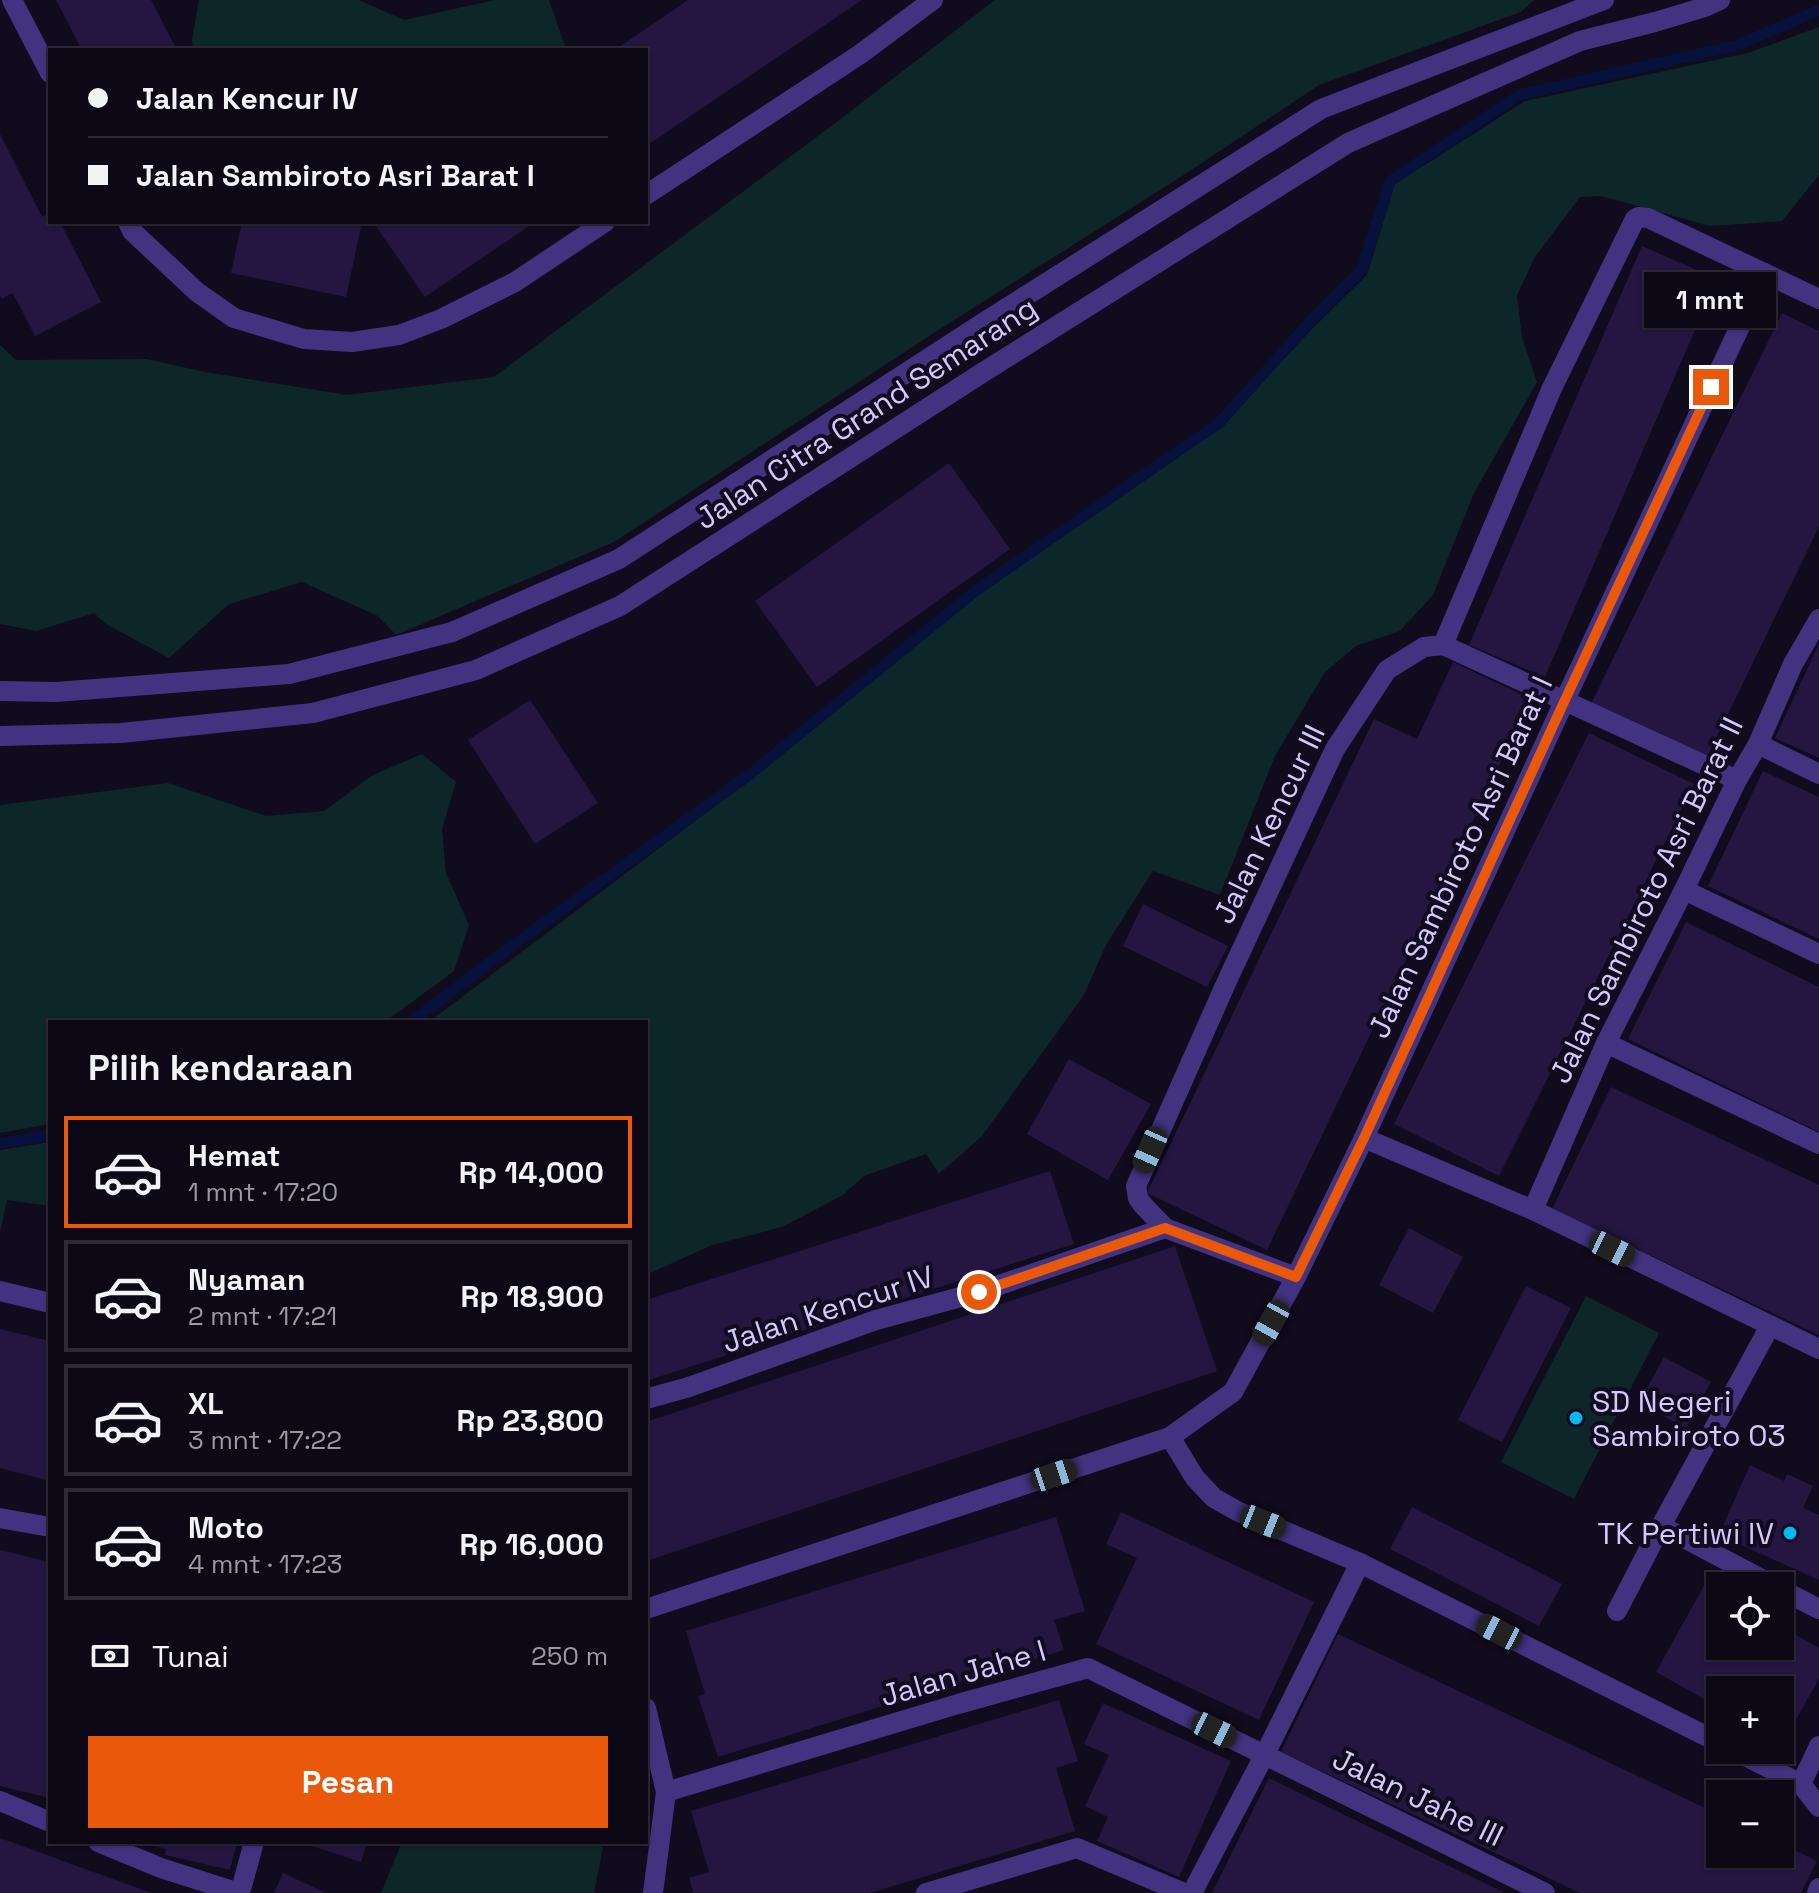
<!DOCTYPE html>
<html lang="id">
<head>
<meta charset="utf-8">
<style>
  body { margin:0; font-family:"Space Grotesk",sans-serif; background:#1b1623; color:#f1f3f6; height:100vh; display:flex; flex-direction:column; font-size:30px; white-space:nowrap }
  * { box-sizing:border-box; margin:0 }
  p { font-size:26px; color:#9a9aa1 }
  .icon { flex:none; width:44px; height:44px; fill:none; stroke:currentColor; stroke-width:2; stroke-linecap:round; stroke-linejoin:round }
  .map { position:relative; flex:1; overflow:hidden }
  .details { position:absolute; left:48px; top:1020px; width:600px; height:824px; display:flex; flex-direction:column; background:#0d0816; border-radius:0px; box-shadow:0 2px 6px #0004,0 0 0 2px #2d2935 }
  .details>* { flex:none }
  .guide { position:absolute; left:48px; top:48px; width:600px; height:176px; border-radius:0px; box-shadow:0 2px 6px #0004,0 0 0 2px #2d2935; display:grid; align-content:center; height:176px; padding:0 40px; background:#0d0816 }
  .controls { position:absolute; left:1706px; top:1572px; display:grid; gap:16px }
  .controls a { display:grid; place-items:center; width:88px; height:88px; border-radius:0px; background:#0d0816; box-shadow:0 2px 6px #0004,0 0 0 2px #2d2935; font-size:40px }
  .end { position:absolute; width:36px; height:36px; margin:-18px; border:10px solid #ea580c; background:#fff; box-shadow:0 0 0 4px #fff }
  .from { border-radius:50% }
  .bubble { position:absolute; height:56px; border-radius:0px; background:#0d0816; box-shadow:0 2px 6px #0004,0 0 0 2px #2d2935; font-size:26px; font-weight:600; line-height:56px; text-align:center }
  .car { position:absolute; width:24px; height:48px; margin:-24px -12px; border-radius:10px; box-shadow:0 0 6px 2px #0007; background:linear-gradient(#222 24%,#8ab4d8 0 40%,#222 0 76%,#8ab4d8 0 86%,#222 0) }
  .guide b { display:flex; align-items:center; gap:28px; height:76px; font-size:30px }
  .guide b+b { border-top:2px solid #2d2935 }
  .guide i { width:20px; height:20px; background:#f1f3f6 }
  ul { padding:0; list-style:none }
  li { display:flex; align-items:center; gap:24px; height:112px; margin:0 16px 12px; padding:0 24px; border:4px solid #2d2935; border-radius:0px }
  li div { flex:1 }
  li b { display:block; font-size:30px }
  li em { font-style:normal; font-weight:600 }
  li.on { border-color:#ea580c }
  li>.icon { width:72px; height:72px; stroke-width:1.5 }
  h2 { padding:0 40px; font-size:36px; line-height:96px }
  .pay { display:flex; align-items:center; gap:20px; height:88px; padding:0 40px; font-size:30px }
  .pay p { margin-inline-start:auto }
  .cta { display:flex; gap:16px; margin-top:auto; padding:16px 40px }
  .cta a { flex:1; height:92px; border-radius:0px; background:#ea580c; color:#fff; font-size:32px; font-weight:600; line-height:92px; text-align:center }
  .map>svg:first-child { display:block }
  .green { fill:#0d2629 }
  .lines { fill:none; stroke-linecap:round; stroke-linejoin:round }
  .stream { stroke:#06123c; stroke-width:11 }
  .building { fill:#241640 }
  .street { stroke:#413380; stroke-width:20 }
  .route { stroke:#ea580c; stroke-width:10 }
  .poi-dot { fill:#00b8f3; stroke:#110b1e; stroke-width:3 }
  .labels { text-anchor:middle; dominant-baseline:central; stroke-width:8; stroke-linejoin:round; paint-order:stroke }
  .street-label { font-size:30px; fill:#d6c8ff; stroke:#110b1e }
  .poi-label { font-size:30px; fill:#d6c8ff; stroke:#110b1e; text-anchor:start }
</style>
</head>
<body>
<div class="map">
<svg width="1819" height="1893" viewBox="0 0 1819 1893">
  <rect width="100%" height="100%" fill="#110b1e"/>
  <g class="green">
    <polygon points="199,0 359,0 404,20 495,0 549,0 565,46 563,50 193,50 192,40"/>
    <polygon points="995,0 1534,0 1521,12 1319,85 1190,171 940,329 614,542 396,635 378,616 302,582 229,604 169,658 106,624 94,613 36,631 0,624 0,345 16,360 147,359 205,372 347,395 494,377 834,124"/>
    <polygon points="1819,27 1819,175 1782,221 1710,226 1601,196 1580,197 1535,257 1517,295 1522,338 1537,382 1474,493 1433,595 1400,631 1356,646 1325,672 1275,756 1220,895 1153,871 1106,945 1084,995 982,1136 939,1174 926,1154 864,1176 843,1195 782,1227 712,1245 646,1275 646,1022 429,1022 752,778 980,593 1220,427 1314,327 1367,275 1395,184 1525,101 1748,53"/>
    <polygon points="422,754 456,782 442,829 446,873 469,925 454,971 385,1022 50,1022 50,1124 0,1133 0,805 168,783 266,816 324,811 373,775"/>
    <polygon points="50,1142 50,1206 7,1200 0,1232 0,1150"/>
    <polygon points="1586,1296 1659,1333 1574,1499 1501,1462"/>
    <polygon points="402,1842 604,1842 594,1893 381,1893"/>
  </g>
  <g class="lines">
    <g class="stream">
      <polyline points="411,1022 505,951 749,775 978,589 1219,423 1310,322 1362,270 1390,181 1519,95 1738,45 1819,10"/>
      <polyline points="0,1143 50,1135"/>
    </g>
  </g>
  <g class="building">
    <polygon points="56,0 151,0 177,50 82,50"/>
    <polygon points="688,0 862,0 646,146 646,50 615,50"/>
    <polygon points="0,134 42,217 50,213 50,222 60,222 101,302 35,336 13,293 2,299 0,296"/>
    <polygon points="242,222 362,222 346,297 231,273"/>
    <polygon points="373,222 535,222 425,297"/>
    <polygon points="1642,246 1717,279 1545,677 1469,645"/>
    <polygon points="1782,313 1819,331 1819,527 1706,759 1591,704"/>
    <polygon points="949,463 1010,549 817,687 755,601"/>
    <polygon points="1819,644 1819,758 1775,738"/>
    <polygon points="1453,662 1531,699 1267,1250 1147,1193 1374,719 1417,739"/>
    <polygon points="530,700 598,803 535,844 468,740"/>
    <polygon points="1589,733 1694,784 1499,1176 1394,1124"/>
    <polygon points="1763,771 1819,797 1819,939 1708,886"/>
    <polygon points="1143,904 1228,946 1207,987 1123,946"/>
    <polygon points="1686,922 1819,987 1819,1132 1628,1039"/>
    <polygon points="1069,1059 1151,1104 1108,1180 1027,1134"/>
    <polygon points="1611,1087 1819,1185 1819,1335 1552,1209"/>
    <polygon points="1050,1171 1074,1244 646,1381 646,1300"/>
    <polygon points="1409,1228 1463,1257 1433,1313 1379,1285"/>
    <polygon points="1175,1246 1217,1371 646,1561 646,1422"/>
    <polygon points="1526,1286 1571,1308 1502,1442 1458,1420"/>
    <polygon points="0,1329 50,1341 50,1481 0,1468"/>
    <polygon points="1664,1357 1711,1382 1686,1428 1639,1403"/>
    <polygon points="1750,1465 1784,1481 1787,1474 1813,1486 1803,1508 1819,1515 1819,1580 1719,1535"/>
    <polygon points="1412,1507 1562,1584 1539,1626 1390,1549"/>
    <polygon points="1121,1512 1314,1602 1259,1720 1096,1644 1137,1558 1106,1544"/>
    <polygon points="1056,1517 1085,1611 1054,1620 1064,1650 718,1757 698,1696 705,1694 686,1631"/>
    <polygon points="0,1550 50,1562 50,1798 0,1786"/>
    <polygon points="1705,1584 1720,1593 1720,1646 1780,1646 1780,1626 1819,1648 1819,1679 1783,1742 1780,1741 1780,1690 1720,1690 1720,1708 1656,1672"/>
    <polygon points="1338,1634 1720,1815 1720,1854 1780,1854 1780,1843 1817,1861 1801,1893 1580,1893 1281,1752"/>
    <polygon points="1059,1700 1078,1761 1056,1768 1075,1831 870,1893 693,1893 689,1878 709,1872 691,1811"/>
    <polygon points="1103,1703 1231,1761 1179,1877 1097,1841 1108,1817 1085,1806 1109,1755 1084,1744"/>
    <polygon points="1269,1778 1314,1800 1505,1893 1212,1893"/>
    <polygon points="0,1838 132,1886 151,1893 0,1893"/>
    <polygon points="141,1842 237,1842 230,1870 165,1855 166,1849"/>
    <polygon points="301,1842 367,1842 361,1862"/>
    <polygon points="283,1873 326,1893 274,1893"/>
  </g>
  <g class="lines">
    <g class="street">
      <polyline points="12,0 50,73"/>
      <polyline points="646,195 859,55 933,0"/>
      <polyline points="128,222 132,231 197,292 234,318 304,339 352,342 399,335 441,319 515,282 605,222"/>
      <polyline points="1443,645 1552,388 1635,219 1638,217 1648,218 1819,299"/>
      <polyline points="0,691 56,692 289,674 452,632 619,559 983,323 1321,109 1604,0"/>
      <polyline points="0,736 121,733 313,713 476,670 620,606 982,373 1348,143 1580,41 1655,22 1705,7 1720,0"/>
      <polyline points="1758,744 1819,774"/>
      <polyline points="1684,890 1819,954"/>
      <polyline points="1606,1043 1819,1144"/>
      <polyline points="1364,1138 1533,1210 1819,1349"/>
      <polyline points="1533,1210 1606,1043 1684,890 1737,780 1758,744 1793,664 1819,619"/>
      <polyline points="1296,1277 1165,1228 1142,1204 1138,1198 1136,1186 1227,981 1335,749 1387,670 1424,647 1443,645 1737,780"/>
      <polyline points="0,1291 50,1303"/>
      <polyline points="646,1399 689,1387 876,1320 979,1292 1165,1228"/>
      <polyline points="1170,1437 1195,1478 1214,1498 1239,1512 1360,1563 1720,1743"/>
      <polyline points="0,1518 50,1527"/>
      <polyline points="1661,1526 1775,1586"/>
      <polyline points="1780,1589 1819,1609"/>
      <polyline points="646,1609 1170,1437 1233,1392 1296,1277 1364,1138 1564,702 1765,273"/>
      <polyline points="1617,1611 1661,1526 1770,1326"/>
      <polyline points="646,1708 666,1792 653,1893"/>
      <polyline points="1733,1750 1801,1784 1819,1807"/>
      <polyline points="1801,1784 1819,1746"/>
      <polyline points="666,1792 958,1704 1088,1668 1545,1893"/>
      <polyline points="0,1801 50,1822"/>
      <polyline points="98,1842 161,1868 239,1893"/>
      <polyline points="240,1893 254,1842"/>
      <polyline points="926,1893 1077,1848 1184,1893"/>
      <polyline points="1192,1893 1265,1754 1360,1563"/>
      <polyline points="1817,1893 1819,1888"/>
    </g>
  </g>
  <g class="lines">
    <polyline class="route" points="979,1292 1165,1228 1296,1277 1364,1138 1564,702 1711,387"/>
  </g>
  <g class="poi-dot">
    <circle cx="1576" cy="1418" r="8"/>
    <circle cx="1790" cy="1533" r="8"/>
  </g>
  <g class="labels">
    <g class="street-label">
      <text transform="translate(866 413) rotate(-33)">Jalan Citra Grand Semarang</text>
      <text transform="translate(1269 824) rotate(-64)">Jalan Kencur III</text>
      <text transform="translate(1460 857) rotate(-65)">Jalan Sambiroto Asri Barat I</text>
      <text transform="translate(1646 900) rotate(-64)">Jalan Sambiroto Asri Barat II</text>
      <text transform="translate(828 1309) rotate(-18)">Jalan Kencur IV</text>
      <text transform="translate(963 1673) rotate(-16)">Jalan Jahe I</text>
      <text transform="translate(1418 1797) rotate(26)">Jalan Jahe III</text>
    </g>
    <g class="poi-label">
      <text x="1592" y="1401">SD Negeri<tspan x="1592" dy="34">Sambiroto 03</tspan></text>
      <text x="1774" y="1533" text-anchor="end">TK Pertiwi IV</text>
    </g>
  </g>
</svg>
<div class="controls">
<a><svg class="icon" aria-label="locate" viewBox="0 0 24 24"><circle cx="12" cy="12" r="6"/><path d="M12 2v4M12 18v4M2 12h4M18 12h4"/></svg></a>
<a>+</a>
<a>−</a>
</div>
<i class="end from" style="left:979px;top:1292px"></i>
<i class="end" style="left:1711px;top:387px"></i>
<div class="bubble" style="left:1644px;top:272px;width:132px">1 mnt</div>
<i class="car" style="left:1150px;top:1150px;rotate:204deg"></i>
<i class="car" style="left:1612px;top:1249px;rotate:116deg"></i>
<i class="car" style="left:1271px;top:1323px;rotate:209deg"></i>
<i class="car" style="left:1054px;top:1475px;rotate:72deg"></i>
<i class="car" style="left:1263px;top:1522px;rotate:112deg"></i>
<i class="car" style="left:1499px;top:1632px;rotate:297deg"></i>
<i class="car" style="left:1214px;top:1730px;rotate:116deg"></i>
<div class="guide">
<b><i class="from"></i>Jalan Kencur IV</b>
<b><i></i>Jalan Sambiroto Asri Barat I</b>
</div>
<section class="details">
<h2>Pilih kendaraan</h2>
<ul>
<li class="on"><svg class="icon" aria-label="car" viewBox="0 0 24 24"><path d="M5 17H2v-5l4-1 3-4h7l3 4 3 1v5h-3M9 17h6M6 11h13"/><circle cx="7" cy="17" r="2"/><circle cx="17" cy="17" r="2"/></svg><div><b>Hemat</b><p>1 mnt · 17:20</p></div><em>Rp 14,000</em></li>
<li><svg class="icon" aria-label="car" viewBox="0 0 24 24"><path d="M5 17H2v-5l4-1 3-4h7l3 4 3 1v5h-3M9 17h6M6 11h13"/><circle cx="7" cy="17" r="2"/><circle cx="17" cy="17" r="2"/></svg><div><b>Nyaman</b><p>2 mnt · 17:21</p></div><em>Rp 18,900</em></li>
<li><svg class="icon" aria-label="car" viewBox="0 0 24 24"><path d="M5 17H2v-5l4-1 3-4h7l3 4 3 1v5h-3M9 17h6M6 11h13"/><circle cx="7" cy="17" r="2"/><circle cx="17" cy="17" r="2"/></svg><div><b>XL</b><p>3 mnt · 17:22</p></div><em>Rp 23,800</em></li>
<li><svg class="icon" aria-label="car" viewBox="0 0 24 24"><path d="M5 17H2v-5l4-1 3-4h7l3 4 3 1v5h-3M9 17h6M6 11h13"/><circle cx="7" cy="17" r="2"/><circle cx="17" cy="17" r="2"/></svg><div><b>Moto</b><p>4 mnt · 17:23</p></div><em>Rp 16,000</em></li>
</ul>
<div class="pay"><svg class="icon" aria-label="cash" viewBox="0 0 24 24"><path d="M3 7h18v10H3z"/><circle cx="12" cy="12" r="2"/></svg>Tunai<p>250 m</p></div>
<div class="cta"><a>Pesan</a></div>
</section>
</div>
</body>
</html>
